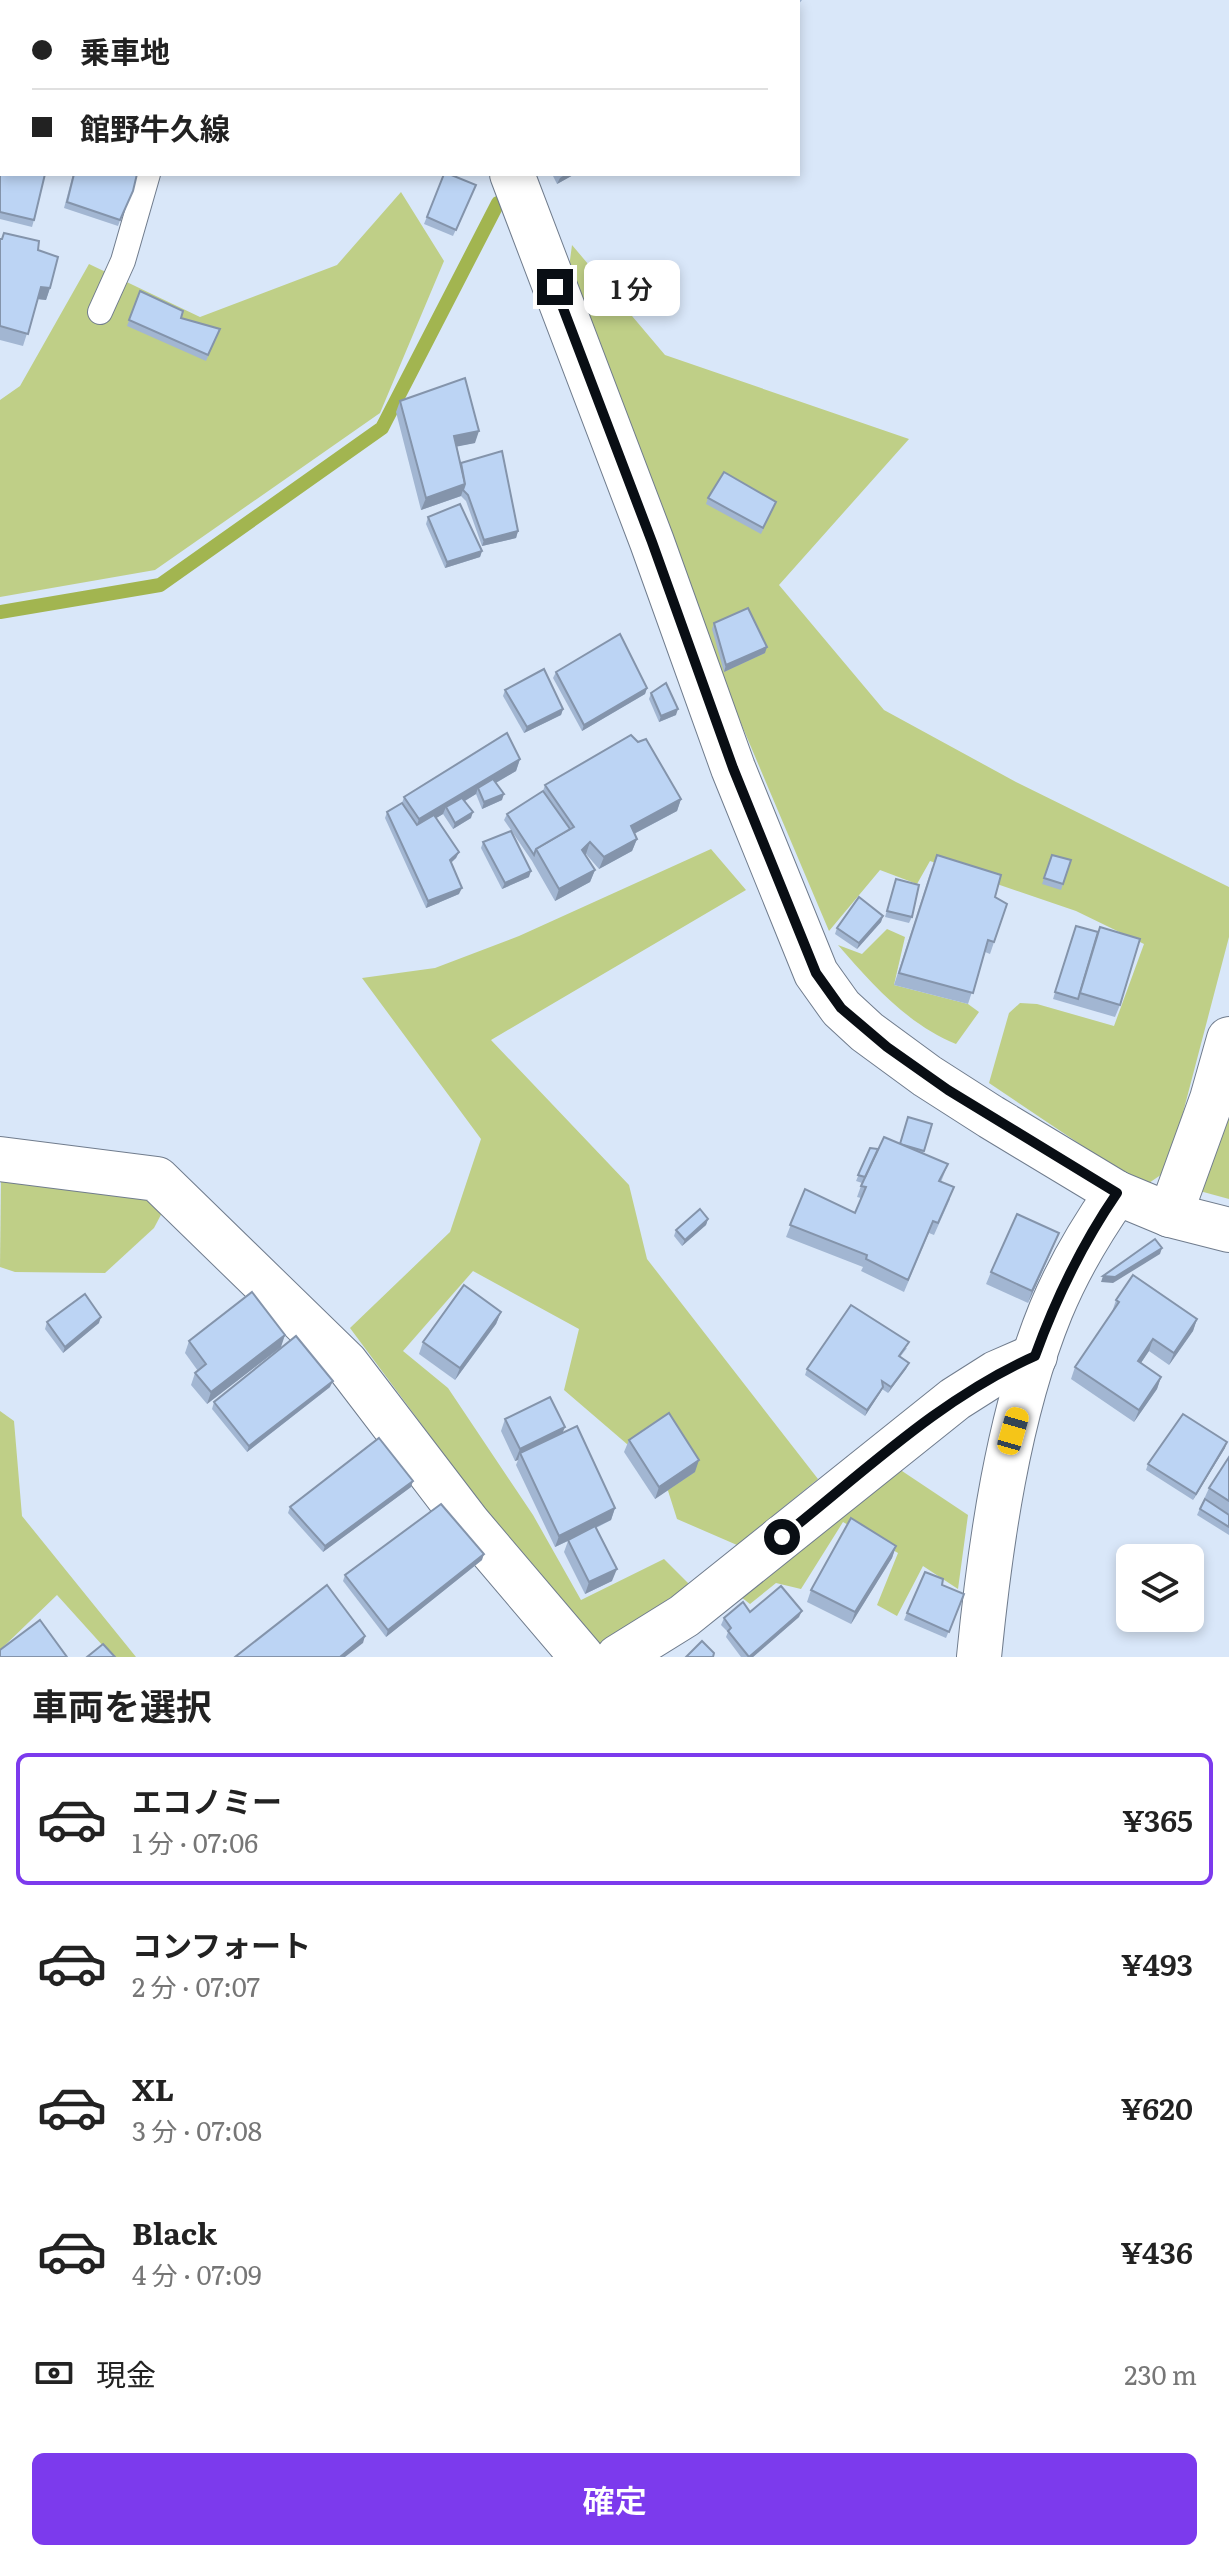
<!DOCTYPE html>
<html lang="ja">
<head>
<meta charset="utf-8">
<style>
  body { margin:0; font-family:Literata,"Noto Sans JP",serif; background:#f6f6f6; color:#222; height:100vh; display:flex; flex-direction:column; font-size:30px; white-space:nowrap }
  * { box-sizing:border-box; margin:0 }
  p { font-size:26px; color:#767676 }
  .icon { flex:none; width:44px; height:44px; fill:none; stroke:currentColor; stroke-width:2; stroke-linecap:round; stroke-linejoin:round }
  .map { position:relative; height:1657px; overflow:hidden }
  .sheet { display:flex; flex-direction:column; background:#fff; flex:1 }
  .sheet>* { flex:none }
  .banner { position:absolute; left:0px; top:0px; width:800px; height:176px; box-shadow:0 4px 12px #0003; display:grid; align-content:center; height:176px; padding:0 32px; background:#fff }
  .controls { position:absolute; left:1116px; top:1544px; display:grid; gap:16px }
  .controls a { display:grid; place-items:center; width:88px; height:88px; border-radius:12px; background:#fff; box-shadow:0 4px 12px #0003; font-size:40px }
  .end { position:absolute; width:36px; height:36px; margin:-18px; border:10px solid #090e14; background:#fff; box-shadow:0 0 0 4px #fff }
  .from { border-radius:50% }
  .bubble { position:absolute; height:56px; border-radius:12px; background:#fff; box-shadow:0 4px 12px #0003; font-size:26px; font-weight:600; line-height:56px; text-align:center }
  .car { position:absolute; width:24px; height:48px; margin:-24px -12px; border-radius:10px; box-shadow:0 0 6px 2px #0007; background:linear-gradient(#f5c518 24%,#345 0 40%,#f5c518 0 76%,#345 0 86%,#f5c518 0) }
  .banner b { display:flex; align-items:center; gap:28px; height:76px; font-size:30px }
  .banner b+b { border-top:2px solid #e0e0e0 }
  .banner i { width:20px; height:20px; background:#222 }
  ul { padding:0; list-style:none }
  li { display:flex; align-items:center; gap:24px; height:132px; margin:0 16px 12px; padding:0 16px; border:4px solid transparent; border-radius:12px }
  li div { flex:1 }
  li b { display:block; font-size:30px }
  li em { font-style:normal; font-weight:600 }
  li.current { border-color:#7c3aed }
  li>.icon { width:72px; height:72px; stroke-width:1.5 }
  h2 { padding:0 32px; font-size:36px; line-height:96px }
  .pay { display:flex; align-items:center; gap:20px; height:88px; padding:0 32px; font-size:30px }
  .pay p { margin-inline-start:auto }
  .cta { display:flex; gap:16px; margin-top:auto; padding:16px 32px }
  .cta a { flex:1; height:92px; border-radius:12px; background:#7c3aed; color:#fff; font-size:32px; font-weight:600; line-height:92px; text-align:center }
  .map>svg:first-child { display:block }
  .green { fill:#bfcf87 }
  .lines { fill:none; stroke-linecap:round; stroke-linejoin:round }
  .stream { stroke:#a2b550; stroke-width:14 }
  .lane-casing { stroke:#707c8d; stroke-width:26 }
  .street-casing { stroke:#707c8d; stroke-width:46 }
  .secondary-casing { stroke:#707c8d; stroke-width:46 }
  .lane { stroke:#fff; stroke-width:24 }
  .street { stroke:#fff; stroke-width:44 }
  .secondary { stroke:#fff; stroke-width:44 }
  .wall { fill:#a2b6d2 }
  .shaded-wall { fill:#8494ab }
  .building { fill:#bcd4f4; stroke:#8494ab; stroke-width:2 }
  .route { stroke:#090e14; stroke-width:10 }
</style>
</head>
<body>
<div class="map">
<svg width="1229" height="1657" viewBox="0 0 1229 1657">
  <rect width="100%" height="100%" fill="#d9e7f9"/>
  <g class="green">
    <polygon points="401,192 444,261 380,413 155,570 0,597 0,400 20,386 89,264 200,317 337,265"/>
    <polygon points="572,245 665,355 909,439 779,585 884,710 1016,782 1229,887 1229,937 1168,1170 1149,1183 1129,1177 989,1083 1009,1013 1020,1003 1037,1004 1114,1026 1144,944 1076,911 930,861 917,884 880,870 829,931 740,721 568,275"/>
    <polygon points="711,849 746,890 491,1040 629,1185 647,1259 818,1479 737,1545 677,1519 663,1475 564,1390 579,1329 473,1271 403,1351 448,1388 533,1515 581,1600 664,1559 690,1585 595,1647 532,1573 350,1328 450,1232 481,1139 362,978 435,968 519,936"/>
    <path d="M887 929 905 937 894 985 968 1004 979 1012 956 1044C907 1024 872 984 838 945L862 954Z"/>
    <polygon points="1229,1089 1229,1199 1196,1190"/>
    <polygon points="1,1180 129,1189 164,1209 154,1228 105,1273 15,1272 0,1267"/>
    <polygon points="0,1411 14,1421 22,1516 136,1657 113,1657 57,1595 0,1650"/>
    <polygon points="899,1469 968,1515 958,1589 923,1566 897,1616 877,1605 898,1553 843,1522 801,1589 776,1583 750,1604 741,1597"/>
  </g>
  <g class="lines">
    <g class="stream">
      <polyline points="687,2 688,1"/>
      <polyline points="0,612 160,585 382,428 498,203"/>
    </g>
    <g class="lane-casing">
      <polyline id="lane" points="100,312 123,261 148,174"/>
    </g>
    <g class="street-casing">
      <g id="street">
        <polyline points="195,2 196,0"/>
        <polyline points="648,2 651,0"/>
        <polyline points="0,119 2,119"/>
        <polyline points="0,1159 157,1179 346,1363 469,1524 582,1657"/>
        <polyline points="1170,1215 1212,1099 1229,1039"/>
        <polyline points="618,1657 684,1616 955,1399 996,1373 1035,1356"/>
        <path d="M979 1657C990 1545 1008 1415 1051 1310 1068 1269 1091 1230 1117 1193"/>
      </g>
    </g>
    <g class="secondary-casing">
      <g id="secondary">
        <polyline points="447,0 447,2"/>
        <polyline points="512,174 652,542 733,768 816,973 841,1008 867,1032 927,1076 991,1117 1117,1193 1170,1215 1229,1230"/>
      </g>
    </g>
    <use href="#lane" class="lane"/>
    <use href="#street" class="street"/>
    <use href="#secondary" class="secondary"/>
  </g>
  <g class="wall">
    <polygon points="747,0 802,0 798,5 798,2 750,2"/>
    <polygon points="0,131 34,220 32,227 0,219"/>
    <polygon points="73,174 137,174 118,226 64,208"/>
    <polygon points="444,174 476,185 453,236 424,224"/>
    <polygon points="552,174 575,174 557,184"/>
    <polygon points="0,239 38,250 50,288 46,300 38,299 23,346 0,340"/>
    <polygon points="140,291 181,318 220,329 206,361 127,326"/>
    <polygon points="400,401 475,443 457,446 461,464 518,531 516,538 482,546 466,501 461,496 421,510 396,412"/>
    <polygon points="708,498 776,502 761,534 706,504"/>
    <polygon points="428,517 482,551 480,557 445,568 426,524"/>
    <polygon points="714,623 765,653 724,672 712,629"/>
    <polygon points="556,672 647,688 645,694 582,731 553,678"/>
    <polygon points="505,690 563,709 561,715 524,733 503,696"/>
    <polygon points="651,693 676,715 659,722 649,699"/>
    <polygon points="520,759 516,771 496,783 502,800 482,809 476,794 465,801 471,818 453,829 443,814 436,818 459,852 456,858 451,863 459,894 426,908 385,818 387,812 402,803 404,797"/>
    <polygon points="545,785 681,799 677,811 634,834 637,839 632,851 599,869 586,854 585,855 595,870 590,882 555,901 532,861 504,820 507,814 543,791"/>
    <polygon points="483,842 529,877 502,889 481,848"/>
    <polygon points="1052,855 1071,860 1061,890 1042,884"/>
    <polygon points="932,867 1007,904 990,954 985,952 968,1004 894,985"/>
    <polygon points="894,885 912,917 909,923 885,917"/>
    <polygon points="883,916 881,922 857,949 835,934 837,928"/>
    <polygon points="1076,926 1120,1005 1115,1017 1053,999"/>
    <polygon points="932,1124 923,1154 948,1164 941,1182 950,1199 934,1235 929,1233 904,1292 861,1271 863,1267 786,1237 805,1189 855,1213 861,1198 857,1197 862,1183 856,1181 870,1148 878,1149 900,1144"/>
    <polygon points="708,1219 706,1225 682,1246 674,1236 676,1230"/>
    <polygon points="1054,1245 1028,1303 986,1284 991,1272"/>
    <polygon points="1116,1300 1197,1319 1193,1331 1169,1365 1149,1351 1141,1363 1161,1377 1157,1389 1134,1422 1071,1379 1075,1367 1112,1312"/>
    <polygon points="501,1312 496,1324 455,1380 419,1354 423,1342"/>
    <polygon points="47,1322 99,1323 63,1353 45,1329"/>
    <polygon points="189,1341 281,1347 207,1404 191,1385 195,1373 198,1371 185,1353"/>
    <polygon points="907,1348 900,1357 909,1363 906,1369 888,1393 882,1389 880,1393 865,1416 805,1375 807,1369"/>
    <polygon points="330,1387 247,1452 212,1409 214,1402"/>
    <polygon points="505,1419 562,1433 615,1508 611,1520 596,1528 612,1581 585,1594 564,1552 568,1541 555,1547 516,1465 518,1460 515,1461 501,1431"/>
    <polygon points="629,1440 695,1472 655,1499 624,1452"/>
    <polygon points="1225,1448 1193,1500 1146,1470 1148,1464"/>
    <polygon points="1229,1457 1229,1535 1197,1515 1209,1488"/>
    <polygon points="411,1487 323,1552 288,1513 290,1507"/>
    <polygon points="896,1546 892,1558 851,1624 807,1602 811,1590"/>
    <polygon points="482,1560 386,1637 343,1581 345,1575"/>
    <polygon points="942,1585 964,1594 946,1638 904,1620 907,1613"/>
    <polygon points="799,1617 753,1657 741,1657 726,1637 728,1632 721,1625 724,1618"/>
  </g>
  <g class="shaded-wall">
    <polygon points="566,174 575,174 557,184 560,178"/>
    <polygon points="41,287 50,288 46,300 37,299"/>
    <polygon points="479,431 475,443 450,448 454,436"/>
    <polygon points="465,484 461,496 421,510 426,498"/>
    <polygon points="518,531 516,538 482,546 484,540"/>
    <polygon points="482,551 480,557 445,568 447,562"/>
    <polygon points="767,647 765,653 724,672 726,665"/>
    <polygon points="647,688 645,694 582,731 584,725"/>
    <polygon points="563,709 561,715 524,733 527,727"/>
    <polygon points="678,709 676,715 659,722 661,716"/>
    <polygon points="520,759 516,771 480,792 478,788 476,794 448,811 446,807 443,814 415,831 419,819"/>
    <polygon points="504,794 502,800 482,809 484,802"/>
    <polygon points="681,799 677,811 626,838 631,826"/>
    <polygon points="473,812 471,818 453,829 455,823"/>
    <polygon points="637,839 632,851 599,869 604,857"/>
    <polygon points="590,842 586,854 577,862 582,850"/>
    <polygon points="459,852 456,858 447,866 450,860"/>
    <polygon points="595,870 590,882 555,901 559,889"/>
    <polygon points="531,871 529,877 502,889 505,883"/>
    <polygon points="462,888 459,894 426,908 428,901"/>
    <polygon points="883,916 881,922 857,949 859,943"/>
    <polygon points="708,1219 706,1225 682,1246 685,1240"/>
    <polygon points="1059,1233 1054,1245 1028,1303 1032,1291"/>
    <polygon points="1162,1248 1160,1254 1113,1283 1101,1282 1103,1276"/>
    <polygon points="501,1312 496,1324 455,1380 460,1368"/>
    <polygon points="101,1317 99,1323 63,1353 65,1347"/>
    <polygon points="1197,1319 1193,1331 1169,1365 1174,1353"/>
    <polygon points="285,1335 281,1347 207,1404 211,1392"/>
    <polygon points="1153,1339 1149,1351 1134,1373 1138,1361"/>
    <polygon points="909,1363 906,1369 888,1393 891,1387"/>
    <polygon points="1161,1377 1157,1389 1134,1422 1139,1410"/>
    <polygon points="333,1381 330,1387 247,1452 249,1446"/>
    <polygon points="883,1387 880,1393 865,1416 867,1410"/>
    <polygon points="565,1427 560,1439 520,1453 518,1460 515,1461 520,1449"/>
    <polygon points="1227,1442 1225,1448 1193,1500 1196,1494"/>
    <polygon points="699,1460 695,1472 655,1499 659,1487"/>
    <polygon points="413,1481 411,1487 323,1552 325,1546"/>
    <polygon points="615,1508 611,1520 555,1547 559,1536"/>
    <polygon points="896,1546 892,1558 851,1624 855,1612"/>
    <polygon points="484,1554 482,1560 386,1637 388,1630"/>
    <polygon points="617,1569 612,1581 585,1594 589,1582"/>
    <polygon points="802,1611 799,1617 753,1657 748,1657"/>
    <polygon points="365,1636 363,1643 345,1657 340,1657"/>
  </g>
  <g class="building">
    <polygon points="28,0 103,0 102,2 27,2"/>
    <polygon points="228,0 307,0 314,2 227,2"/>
    <polygon points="765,0 796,0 794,2 767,2"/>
    <polygon points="0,131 2,132 2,174 45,174 34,220 0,212"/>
    <polygon points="74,174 137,174 133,191 120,220 67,202"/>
    <polygon points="444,174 449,174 476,185 456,230 427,217"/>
    <polygon points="4,233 39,241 38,250 58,257 50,288 41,287 28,334 0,326 0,239 2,239"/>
    <polygon points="140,291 183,311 181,318 220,329 208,355 129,320"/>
    <polygon points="465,378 479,431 454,436 465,484 426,498 400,401"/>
    <polygon points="502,451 518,531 484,540 468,495 463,490 465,484 461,463"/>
    <polygon points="724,472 776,502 763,528 708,498"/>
    <polygon points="460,504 482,551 447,562 428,517"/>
    <polygon points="748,608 767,647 726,665 714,623"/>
    <polygon points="620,634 647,688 584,725 556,672"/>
    <polygon points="544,669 563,709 527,727 505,690"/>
    <polygon points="666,683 678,709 661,716 651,693"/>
    <polygon points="507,733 520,759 419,819 404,797"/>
    <polygon points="631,735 638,742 646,739 681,799 631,826 637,839 604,857 590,842 582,850 595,870 559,889 536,849 574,827 545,785"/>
    <polygon points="493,779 504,794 484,802 478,788"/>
    <polygon points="543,791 570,829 536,849 534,855 507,814"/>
    <polygon points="462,798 473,812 455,823 446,807"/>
    <polygon points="402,803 417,825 434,815 459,852 450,860 462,888 428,901 387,812"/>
    <polygon points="511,831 531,871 505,883 483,842"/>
    <polygon points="937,855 1001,875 995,897 1007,904 994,942 988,940 973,993 899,973"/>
    <polygon points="1052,855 1071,860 1063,884 1044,878"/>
    <polygon points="896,879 919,885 912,917 887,911"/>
    <polygon points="859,897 883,916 859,943 837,928"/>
    <polygon points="1076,926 1098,932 1078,999 1055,992"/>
    <polygon points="1100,927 1140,939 1120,1005 1080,993"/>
    <polygon points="908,1117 932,1124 924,1151 900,1144"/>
    <polygon points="884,1137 948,1164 939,1181 954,1187 938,1223 933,1221 908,1280 866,1259 867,1255 790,1225 805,1189 855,1213 866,1187 861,1186"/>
    <polygon points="870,1148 878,1149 865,1177 858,1175"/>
    <polygon points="700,1209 708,1219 685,1240 676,1230"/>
    <polygon points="1017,1214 1059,1233 1032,1291 991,1272"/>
    <polygon points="1155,1239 1162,1248 1115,1277 1103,1276"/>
    <polygon points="1133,1275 1197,1319 1174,1353 1153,1339 1138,1361 1161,1377 1139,1410 1075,1367 1119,1302 1116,1300"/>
    <polygon points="464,1285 501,1312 460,1368 423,1342"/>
    <polygon points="252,1292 285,1335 211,1392 195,1373 206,1364 189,1341"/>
    <polygon points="85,1294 101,1317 65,1347 47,1322"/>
    <polygon points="851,1305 909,1342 899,1356 909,1363 891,1387 882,1381 883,1387 867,1410 807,1369"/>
    <polygon points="296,1336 333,1381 249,1446 214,1402"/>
    <polygon points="550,1397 565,1427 520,1449 505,1419"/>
    <polygon points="669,1413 699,1460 659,1487 629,1440"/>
    <polygon points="1183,1414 1227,1442 1196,1494 1148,1464"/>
    <polygon points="577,1426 615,1508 559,1536 520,1453"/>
    <polygon points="379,1438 413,1481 325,1546 290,1507"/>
    <polygon points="1229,1457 1229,1501 1209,1488"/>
    <polygon points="1205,1499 1229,1515 1229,1527 1200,1509"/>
    <polygon points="441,1504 484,1554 388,1630 345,1575"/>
    <polygon points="851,1518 896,1546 855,1612 811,1590"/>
    <polygon points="595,1526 617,1569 589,1582 568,1540"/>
    <polygon points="925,1572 943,1579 942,1585 964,1594 949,1632 907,1613"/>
    <polygon points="327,1585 365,1636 340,1657 235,1657"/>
    <polygon points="781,1586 802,1611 749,1657 728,1631 731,1628 724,1618 743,1602 750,1612"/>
    <polygon points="40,1620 67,1657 0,1657 0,1650"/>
    <polygon points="702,1641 714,1653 713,1657 686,1657"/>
    <polygon points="103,1644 115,1657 87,1657"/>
  </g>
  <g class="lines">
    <path class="route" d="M555 287 652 542 733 768 816 973 841 1008 887 1047 948 1090 1117 1193C1082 1244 1056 1298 1035 1356 940 1398 863 1473 782 1537"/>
  </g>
</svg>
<div class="controls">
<a><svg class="icon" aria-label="layers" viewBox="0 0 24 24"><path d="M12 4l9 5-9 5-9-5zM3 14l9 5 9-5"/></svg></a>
</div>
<i class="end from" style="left:782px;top:1537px"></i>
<i class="end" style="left:555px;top:287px"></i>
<div class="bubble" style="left:584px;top:260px;width:96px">1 分</div>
<i class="car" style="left:1013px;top:1431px;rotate:16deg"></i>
<div class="banner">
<b><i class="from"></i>乗車地</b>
<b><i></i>館野牛久線</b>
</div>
</div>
<section class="sheet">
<h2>車両を選択</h2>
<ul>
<li class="current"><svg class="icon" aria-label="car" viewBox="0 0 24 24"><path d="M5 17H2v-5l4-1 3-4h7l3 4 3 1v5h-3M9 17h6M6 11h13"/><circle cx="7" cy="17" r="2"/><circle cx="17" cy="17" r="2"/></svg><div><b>エコノミー</b><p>1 分 · 07:06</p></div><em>¥365</em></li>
<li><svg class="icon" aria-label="car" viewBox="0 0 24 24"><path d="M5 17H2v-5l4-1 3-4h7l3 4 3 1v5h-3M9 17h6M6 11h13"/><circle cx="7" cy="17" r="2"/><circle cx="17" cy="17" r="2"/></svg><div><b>コンフォート</b><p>2 分 · 07:07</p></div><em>¥493</em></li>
<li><svg class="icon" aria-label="car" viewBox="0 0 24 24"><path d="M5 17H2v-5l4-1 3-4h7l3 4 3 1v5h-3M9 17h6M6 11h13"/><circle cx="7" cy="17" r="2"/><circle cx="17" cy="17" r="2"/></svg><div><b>XL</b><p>3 分 · 07:08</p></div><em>¥620</em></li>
<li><svg class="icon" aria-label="car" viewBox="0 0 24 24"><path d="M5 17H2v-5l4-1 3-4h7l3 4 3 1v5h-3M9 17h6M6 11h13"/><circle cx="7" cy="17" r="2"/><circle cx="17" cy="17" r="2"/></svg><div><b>Black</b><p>4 分 · 07:09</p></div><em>¥436</em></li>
</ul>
<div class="pay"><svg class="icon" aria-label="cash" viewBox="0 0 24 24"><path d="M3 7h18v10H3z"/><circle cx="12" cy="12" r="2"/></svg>現金<p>230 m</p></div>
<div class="cta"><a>確定</a></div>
</section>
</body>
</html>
